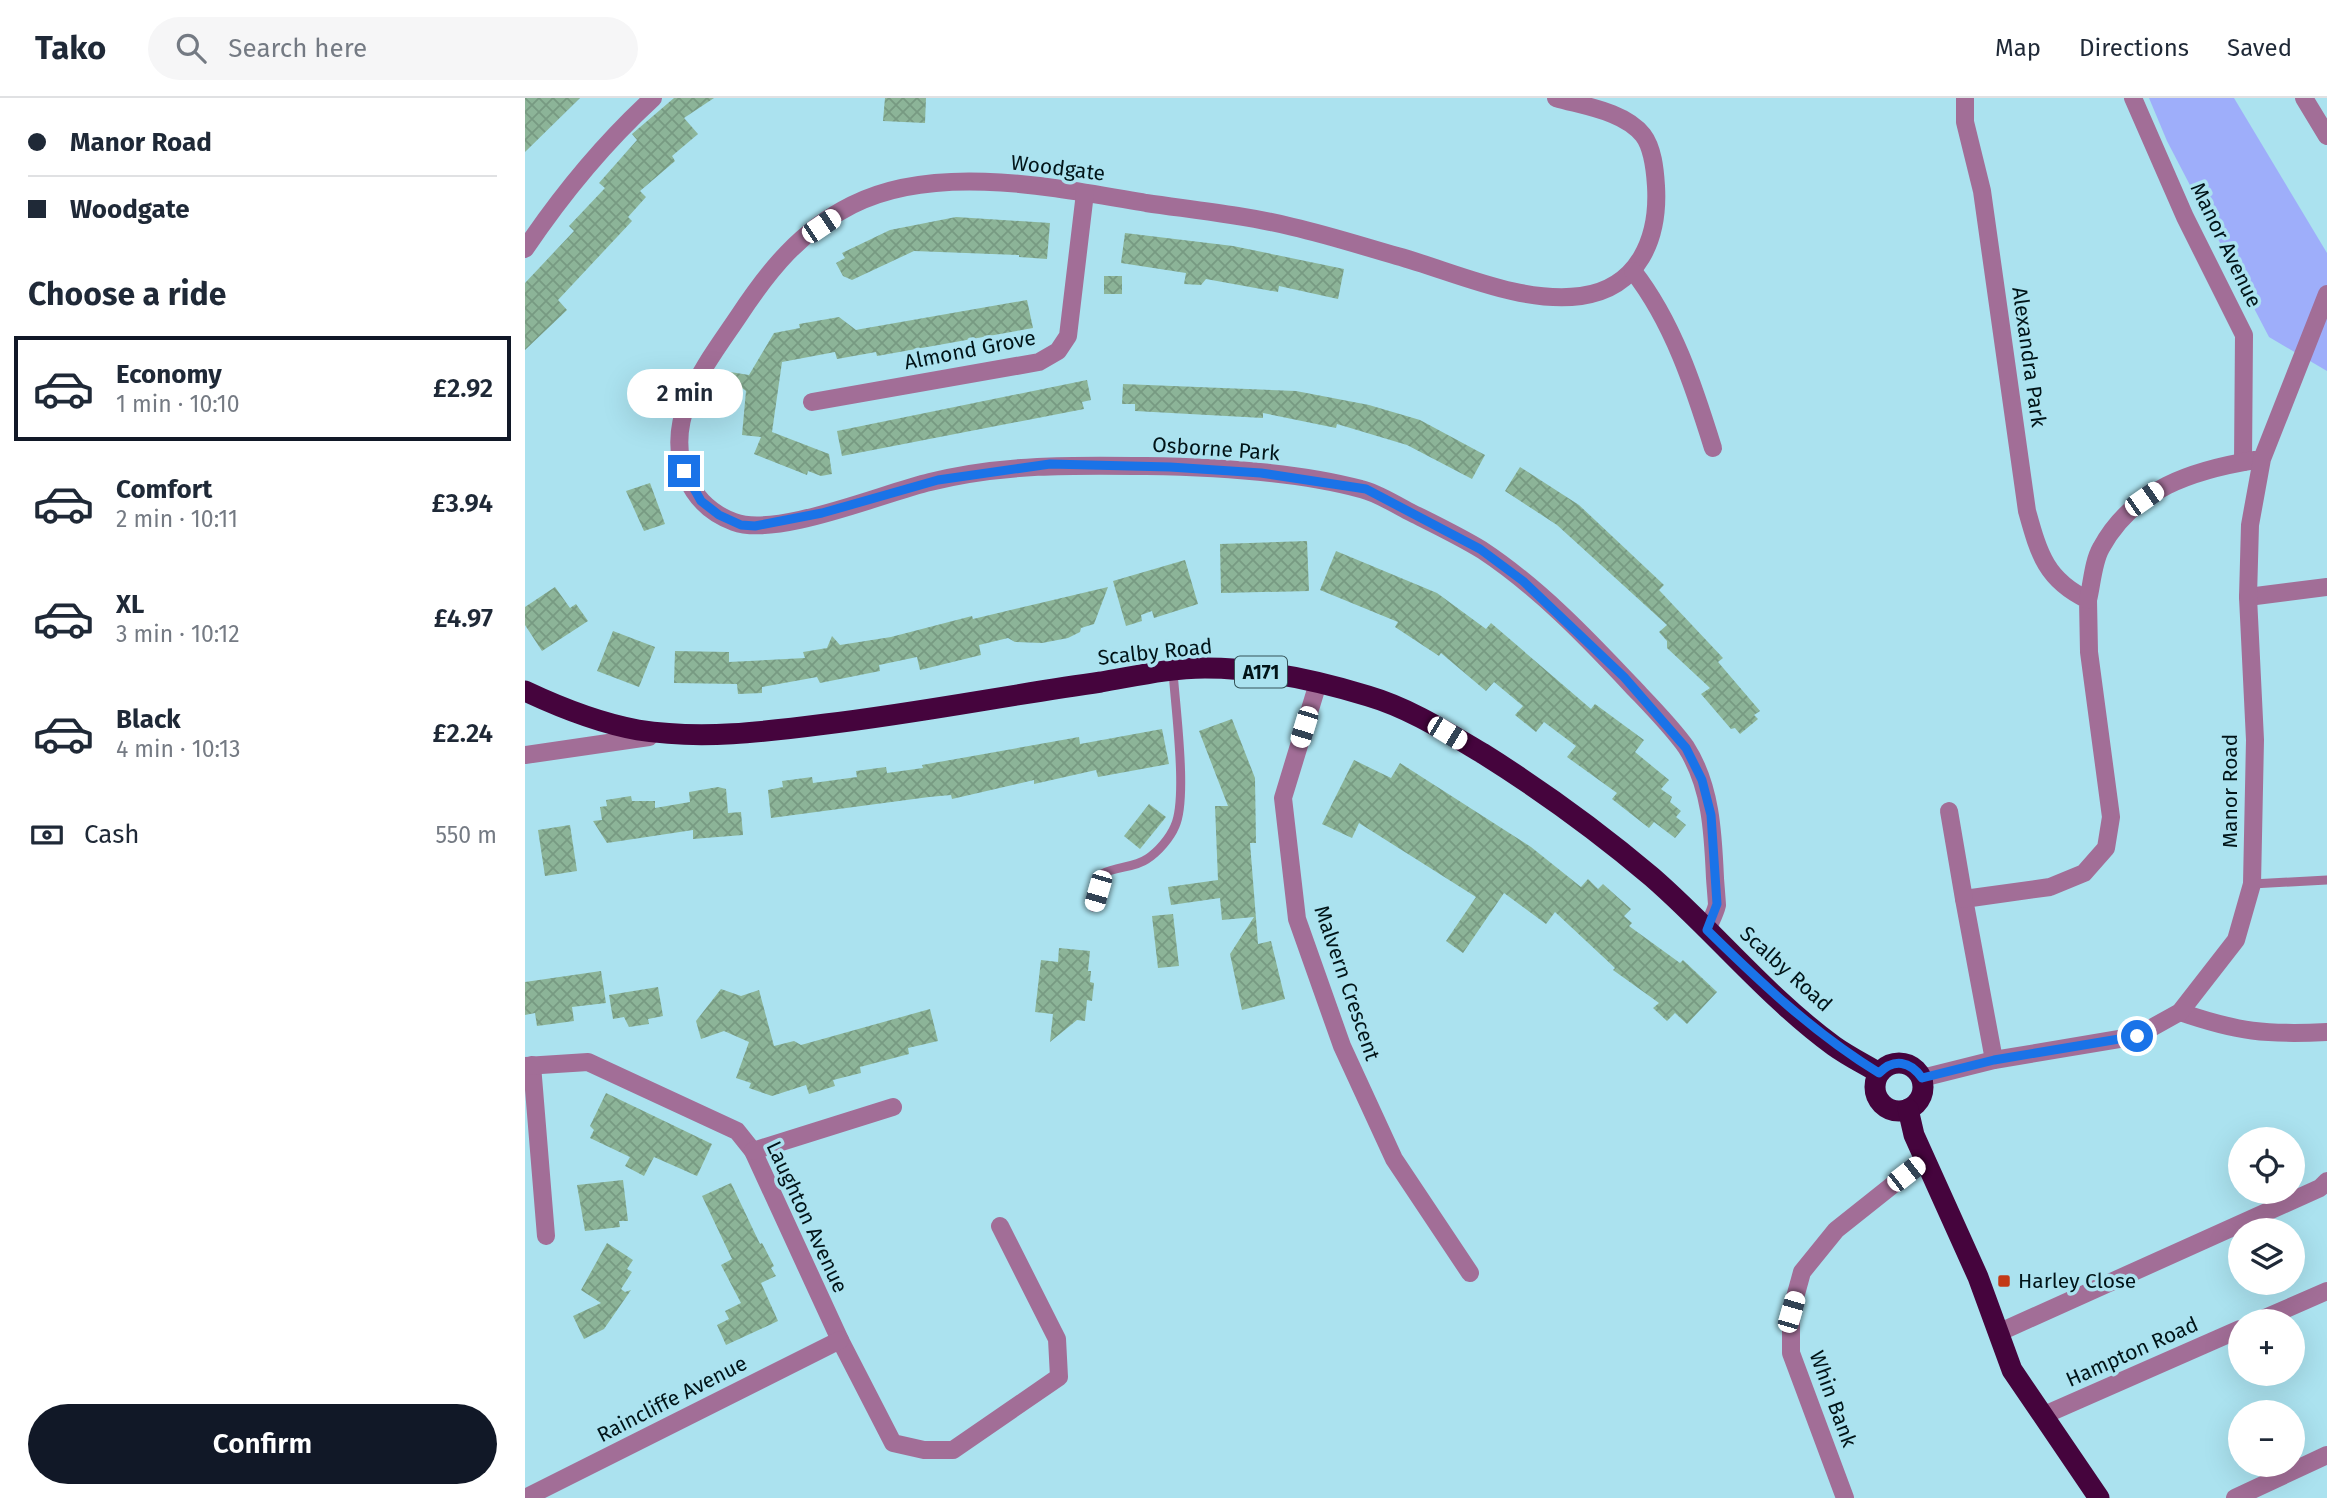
<!DOCTYPE html>
<html lang="en">
<head>
<meta charset="utf-8">
<style>
  body { margin:0; font-family:"Fira Sans",sans-serif; background:#f6f6f7; color:#1f2937; height:100vh; display:flex; flex-direction:column; font-size:26px; white-space:nowrap }
  * { box-sizing:border-box; margin:0 }
  p { font-size:23px; color:#747a83 }
  .icon { flex:none; width:38px; height:38px; fill:none; stroke:currentColor; stroke-width:2; stroke-linecap:round; stroke-linejoin:round }
  .map { position:relative; flex:1; overflow:hidden }
  .sheet { display:flex; flex-direction:column; background:#fff; width:525px }
  .sheet>* { flex:none }
  .top-card { display:grid; align-content:center; height:154px; padding:0 28px; background:#fff }
  .fabs { position:absolute; left:1703px; top:1029px; display:grid; gap:14px }
  .fabs a { display:grid; place-items:center; width:77px; height:77px; border-radius:50%; background:#fff; box-shadow:0 7px 28px #0002; font-size:35px }
  .end { position:absolute; width:32px; height:32px; margin:-16px; border:9px solid #1a73e8; background:#fff; box-shadow:0 0 0 4px #fff }
  .from { border-radius:50% }
  .bubble { position:absolute; height:49px; border-radius:24px; background:#fff; box-shadow:0 7px 28px #0002; font-size:23px; font-weight:600; line-height:49px; text-align:center }
  .car { position:absolute; width:21px; height:42px; margin:-21px -10px; border-radius:9px; box-shadow:0 0 5px 2px #0007; background:linear-gradient(#fff 24%,#345 0 40%,#fff 0 76%,#345 0 86%,#fff 0) }
  .top-card b { display:flex; align-items:center; gap:24px; height:66px; font-size:26px }
  .top-card b+b { border-top:2px solid #e0e1e3 }
  .top-card i { width:18px; height:18px; background:#1f2937 }
  ul { padding:0; list-style:none }
  li { display:flex; align-items:center; gap:21px; height:105px; margin:0 14px 10px; padding:0 14px; border:4px solid transparent; border-radius:0px }
  li div { flex:1 }
  li b { display:block; font-size:26px }
  li em { font-style:normal; font-weight:600 }
  li.selected { border-color:#111827 }
  li>.icon { width:63px; height:63px; stroke-width:1.5 }
  h2 { padding:0 28px; font-size:32px; line-height:84px }
  .pay { display:flex; align-items:center; gap:18px; height:77px; padding:0 28px; font-size:26px }
  .pay p { margin-inline-start:auto }
  .action { display:flex; gap:14px; margin-top:auto; padding:14px 28px }
  .action a { flex:1; height:80px; border-radius:42px; background:#111827; color:#fff; font-size:28px; font-weight:600; line-height:80px; text-align:center }
  header { display:flex; align-items:center; gap:42px; box-sizing:border-box; height:98px; padding:0 35px; background:#fff; border-bottom:2px solid #e0e1e3 }
  header strong { font-size:33px }
  nav { display:flex; gap:38px; margin-inline-start:auto; font-size:24px }
  .search { width:490px; height:63px; background:#f6f6f7; display:flex; align-items:center; gap:18px; box-sizing:border-box; padding:0 24px; border-radius:38px; color:#747a83; font-size:26px }
  main { display:flex; flex:1; min-height:0 }
  .map>svg:first-child { display:block }
  .green { fill:#9eaefa }
  .building { fill:url(#building-cross-hatch) }
  .lines { fill:none; stroke-linecap:round; stroke-linejoin:round }
  .lane { stroke:#a26e97; stroke-width:9 }
  .street { stroke:#a26e97; stroke-width:18 }
  .highway { stroke:#45043d; stroke-width:21 }
  .route { stroke:#1a73e8; stroke-width:9 }
  .poi-dot { fill:#c33a17; stroke:#abe2ef; stroke-width:2.5 }
  .labels { text-anchor:middle; dominant-baseline:central; stroke-width:7; stroke-linejoin:round; paint-order:stroke }
  .shield { fill:#abe2ef; stroke:#345258; stroke-width:2 }
  .shield-label { font-size:19px; font-weight:bold; fill:#011418 }
  .street-label { font-size:21px; fill:#011418; stroke:#abe2ef }
  .poi-label { font-size:21px; fill:#011418; stroke:#abe2ef; text-anchor:start }
</style>
</head>
<body>
<header>
<strong>Tako</strong>
<div class="search"><svg class="icon" aria-label="search" viewBox="0 0 24 24"><circle cx="10" cy="10" r="6"/><path d="M15 15l6 6"/></svg>Search here</div>
<nav><a>Map</a><a>Directions</a><a>Saved</a></nav>
</header>
<main>
<section class="sheet">
<div class="top-card">
<b><i class="from"></i>Manor Road</b>
<b><i></i>Woodgate</b>
</div>
<h2>Choose a ride</h2>
<ul>
<li class="selected"><svg class="icon" aria-label="car" viewBox="0 0 24 24"><path d="M5 17H2v-5l4-1 3-4h7l3 4 3 1v5h-3M9 17h6M6 11h13"/><circle cx="7" cy="17" r="2"/><circle cx="17" cy="17" r="2"/></svg><div><b>Economy</b><p>1 min · 10:10</p></div><em>£2.92</em></li>
<li><svg class="icon" aria-label="car" viewBox="0 0 24 24"><path d="M5 17H2v-5l4-1 3-4h7l3 4 3 1v5h-3M9 17h6M6 11h13"/><circle cx="7" cy="17" r="2"/><circle cx="17" cy="17" r="2"/></svg><div><b>Comfort</b><p>2 min · 10:11</p></div><em>£3.94</em></li>
<li><svg class="icon" aria-label="car" viewBox="0 0 24 24"><path d="M5 17H2v-5l4-1 3-4h7l3 4 3 1v5h-3M9 17h6M6 11h13"/><circle cx="7" cy="17" r="2"/><circle cx="17" cy="17" r="2"/></svg><div><b>XL</b><p>3 min · 10:12</p></div><em>£4.97</em></li>
<li><svg class="icon" aria-label="car" viewBox="0 0 24 24"><path d="M5 17H2v-5l4-1 3-4h7l3 4 3 1v5h-3M9 17h6M6 11h13"/><circle cx="7" cy="17" r="2"/><circle cx="17" cy="17" r="2"/></svg><div><b>Black</b><p>4 min · 10:13</p></div><em>£2.24</em></li>
</ul>
<div class="pay"><svg class="icon" aria-label="cash" viewBox="0 0 24 24"><path d="M3 7h18v10H3z"/><circle cx="12" cy="12" r="2"/></svg>Cash<p>550 m</p></div>
<div class="action"><a>Confirm</a></div>
</section>
<div class="map">
<svg width="1802" height="1400" viewBox="0 0 1802 1400">
  <defs>
    <pattern id="building-cross-hatch" width="8" height="8" patternUnits="userSpaceOnUse" patternTransform="scale(1.75)"><rect width="8" height="8" fill="#8cb498"/><path d="M0 0l8 8M0 8l8-8" fill="none" stroke="#779a82"/></pattern>
  </defs>
  <rect width="100%" height="100%" fill="#abe2ef"/>
  <polygon class="green" points="1624,0 1709,0 1802,155 1802,273 1744,239 1642,43"/>
  <g class="building">
    <polygon points="0,0 55,0 0,54"/>
    <polygon points="149,0 189,0 159,20 173,36 147,58 150,63 115,93 121,99 103,119 107,123 33,202 42,212 0,252 0,185 49,133 44,128 80,90 74,85 112,42 107,36"/>
    <polygon points="360,0 401,0 400,25 358,23"/>
    <polygon points="431,119 525,125 522,161 494,159 494,157 389,153 327,182 318,178 311,165 320,160 317,155 365,132"/>
    <polygon points="600,135 708,148 819,171 813,201 754,188 753,194 681,181 676,187 659,186 661,175 596,165"/>
    <rect x="579" y="178" width="18" height="18"/>
    <polygon points="502,202 508,230 352,258 351,254 312,261 310,254 257,264 247,334 304,356 307,376 296,378 283,373 282,377 229,356 236,339 217,337 221,293 193,272 224,277 249,235 275,230 274,226 314,219 331,232 336,231"/>
    <polygon points="562,282 566,302 557,304 559,311 317,358 312,333"/>
    <polygon points="598,286 771,293 844,307 895,322 960,357 947,381 882,347 812,326 811,330 738,315 738,320 610,313 610,306 597,306"/>
    <polygon points="995,369 1054,407 1139,487 1134,492 1198,560 1193,564 1235,613 1229,617 1233,621 1215,636 1210,630 1206,631 1176,596 1185,590 1142,550 1142,543 1134,534 1142,527 1032,427 980,393"/>
    <polygon points="125,385 140,426 119,433 101,393"/>
    <polygon points="782,443 784,493 696,495 695,446"/>
    <polygon points="811,453 912,495 961,531 966,525 1066,611 1070,606 1119,642 1110,654 1144,682 1136,691 1147,699 1145,704 1156,713 1151,719 1161,727 1150,740 1129,724 1124,730 1087,701 1092,695 1042,659 1051,648 1019,624 1011,634 990,617 998,608 969,584 961,593 916,555 914,558 870,529 873,524 795,492"/>
    <polygon points="660,462 673,506 629,520 627,513 616,517 617,523 601,528 588,483"/>
    <polygon points="30,489 45,510 51,506 63,523 17,553 0,527 0,509"/>
    <polygon points="583,489 569,526 556,530 555,534 543,540 517,545 490,544 483,540 454,547 456,557 395,572 392,559 354,567 355,573 295,585 292,579 237,589 237,595 213,596 212,586 149,585 150,553 204,554 204,564 280,560 278,554 302,550 307,538 315,547 366,539 447,518 448,521"/>
    <polygon points="88,533 130,549 114,589 72,573"/>
    <polygon points="707,621 730,680 731,745 725,745 733,846 746,843 760,901 717,912 705,856 729,819 697,822 695,800 646,807 643,789 693,782 690,708 703,708 674,633"/>
    <polygon points="637,631 644,666 573,679 571,672 509,686 509,682 427,701 426,697 404,699 246,720 243,692 258,689 257,683 287,679 288,685 332,679 331,673 361,669 362,675 398,670 397,667 554,639 555,646"/>
    <polygon points="829,662 866,680 875,665 1006,749 1056,789 1063,781 1073,791 1078,786 1106,811 1099,818 1107,825 1104,828 1155,865 1158,862 1192,894 1162,926 1150,915 1142,923 1128,910 1134,905 1088,872 1090,870 1030,814 1021,826 979,795 938,855 921,843 951,799 834,725 827,740 797,726"/>
    <polygon points="193,689 201,691 203,715 216,714 218,737 168,741 168,732 82,745 68,723 77,722 75,709 82,708 81,702 106,698 107,703 130,703 130,710 165,704 164,694"/>
    <polygon points="624,706 641,719 615,751 599,738"/>
    <polygon points="45,727 52,773 20,778 13,732"/>
    <polygon points="648,816 654,868 633,870 627,818"/>
    <polygon points="534,850 565,853 563,873 566,873 565,884 569,885 567,903 562,902 560,923 552,922 525,944 528,916 510,914 516,862 533,864"/>
    <polygon points="76,873 81,905 47,909 49,923 12,928 10,915 0,917 0,884"/>
    <polygon points="133,889 138,918 123,921 124,926 104,929 99,919 88,921 84,897"/>
    <polygon points="196,891 216,898 234,892 249,948 269,943 276,947 405,911 413,943 383,950 384,956 335,969 336,975 308,982 310,988 284,996 281,987 247,998 224,990 226,985 211,980 224,944 199,933 176,941 171,923"/>
    <polygon points="81,995 187,1046 172,1078 129,1059 119,1078 100,1068 105,1059 65,1040 69,1032 65,1028"/>
    <polygon points="98,1082 103,1123 94,1123 95,1129 60,1133 52,1087"/>
    <polygon points="206,1085 235,1146 237,1145 249,1168 246,1170 251,1178 236,1185 253,1223 201,1247 192,1227 204,1221 200,1213 216,1205 196,1167 207,1161 177,1098"/>
    <polygon points="82,1145 108,1162 102,1171 107,1174 96,1191 100,1194 106,1192 79,1231 59,1241 48,1218 76,1205 56,1192"/>
  </g>
  <g class="lines">
    <g class="lane">
      <polyline points="1727,786 1802,782"/>
      <path d="M568 809 577 776C592 768 609 770 622 761 633 754 645 740 650 728 663 700 650 607 648 573"/>
    </g>
    <g class="street">
      <path d="M1031 0C1058 8 1099 13 1118 37 1128 50 1130 72 1131 88 1134 140 1114 190 1056 198 996 206 930 174 872 158 837 148 803 137 768 129 720 117 669 112 621 105 532 90 411 64 327 107 275 133 244 172 213 219 182 265 137 320 161 378 170 400 187 416 209 424 252 440 358 395 405 384 476 366 549 367 621 368 687 369 773 374 836 391 853 395 869 406 885 414 909 426 934 438 957 452 1013 489 1061 539 1107 588 1125 607 1146 628 1161 649 1186 688 1188 735 1190 780 1190 781 1192 805 1192 807 1190 816 1185 824 1182 832"/>
      <path d="M1440 0V24L1457 93 1502 413C1514 456 1521 482 1563 502L1564 554 1586 719 1581 750 1559 775 1525 789 1439 801 1469 962"/>
      <polyline points="1608,0 1660,119 1719,237 1718,364"/>
      <polyline points="1779,0 1802,38"/>
      <path d="M0 151C37 96 79 45 128 0"/>
      <path d="M1108 173C1148 224 1169 289 1188 350"/>
      <polyline points="287,304 514,264 533,253 543,238 560,95"/>
      <polyline points="1723,499 1802,489"/>
      <path d="M1563 502C1567 486 1568 464 1576 450 1608 391 1668 372 1730 362"/>
      <polyline points="793,585 758,700 772,821 817,948 869,1061 945,1175"/>
      <polyline points="0,657 124,639"/>
      <polyline points="1424,713 1439,801"/>
      <path d="M1655 914C1713 934 1741 937 1802 934"/>
      <polyline points="7,967 21,1138"/>
      <polyline points="0,968 63,964 212,1033 228,1053 315,1242 368,1345 399,1352 428,1352 534,1279 532,1241 475,1128"/>
      <polyline points="1397,980 1469,962 1612,938 1655,914 1711,842 1727,786 1730,642 1723,499 1725,427 1737,361 1802,196"/>
      <polyline points="228,1053 368,1009"/>
      <polyline points="1733,1223 1802,1193"/>
      <polyline points="1475,1234 1795,1090 1802,1083"/>
      <polyline points="1517,1318 1715,1231"/>
      <polyline points="0,1400 315,1242"/>
      <polyline points="1320,1400 1266,1255 1266,1214 1277,1174 1311,1132 1399,1062"/>
      <polyline points="1710,1400 1802,1357"/>
    </g>
    <g class="highway">
      <path d="M0 593C36 610 74 625 113 632 176 642 239 634 301 626 393 615 484 597 576 584 611 578 645 570 680 570 735 570 791 582 843 598 884 610 920 633 957 655 1016 692 1074 734 1127 779 1189 833 1242 899 1309 948 1323 958 1339 966 1354 975"/>
      <circle cx="1374" cy="989" r="24"/>
      <polyline points="1383,1011 1389,1037 1453,1179 1487,1272 1574,1400"/>
    </g>
  </g>
  <g class="lines">
    <path class="route" d="M159 373 176 403 194 417 216 427 230 428 297 415 413 382 525 366 645 369 736 375 841 391 955 451 998 483 1099 579 1161 650 1177 682 1186 717 1192 806 1182 832C1236 885 1290 936 1354 975 1369 960 1385 963 1397 980L1469 962 1612 938"/>
  </g>
  <rect class="poi-dot" x="1472" y="1176" width="14" height="14" rx="3.5"/>
  <g class="labels">
    <rect class="shield" x="710" y="558.5" width="52" height="31" rx="5"/>
    <g class="shield-label">
      <text x="736" y="574">A171</text>
    </g>
    <g class="street-label">
      <text transform="translate(533 70) rotate(7)">Woodgate</text>
      <text transform="translate(1701 147) rotate(64)">Manor Avenue</text>
      <text transform="translate(445 252) rotate(-11)">Almond Grove</text>
      <text transform="translate(1504 259) rotate(82)">Alexandra Park</text>
      <text transform="translate(691 351) rotate(4)">Osborne Park</text>
      <text transform="translate(630 554) rotate(-6)">Scalby Road</text>
      <text transform="translate(1705 693) rotate(-90)">Manor Road</text>
      <text transform="translate(1261 871) rotate(42)">Scalby Road</text>
      <text transform="translate(822 885) rotate(71)">Malvern Crescent</text>
      <text transform="translate(282 1119) rotate(65)">Laughton Avenue</text>
      <text transform="translate(1607 1254) rotate(-24)">Hampton Road</text>
      <text transform="translate(147 1301) rotate(-27)">Raincliffe Avenue</text>
      <text transform="translate(1308 1301) rotate(70)">Whin Bank</text>
    </g>
    <g class="poi-label">
      <text x="1493" y="1183">Harley Close</text>
    </g>
  </g>
</svg>
<div class="fabs">
<a><svg class="icon" aria-label="locate" viewBox="0 0 24 24"><circle cx="12" cy="12" r="6"/><path d="M12 2v4M12 18v4M2 12h4M18 12h4"/></svg></a>
<a><svg class="icon" aria-label="layers" viewBox="0 0 24 24"><path d="M12 4l9 5-9 5-9-5zM3 14l9 5 9-5"/></svg></a>
<a>+</a>
<a>−</a>
</div>
<i class="end from" style="left:1612px;top:938px"></i>
<i class="end" style="left:159px;top:373px"></i>
<div class="bubble" style="left:102px;top:271px;width:116px">2 min</div>
<i class="car" style="left:296px;top:128px;rotate:56deg"></i>
<i class="car" style="left:1619px;top:401px;rotate:55deg"></i>
<i class="car" style="left:779px;top:629px;rotate:197deg"></i>
<i class="car" style="left:922px;top:635px;rotate:121deg"></i>
<i class="car" style="left:573px;top:793px;rotate:196deg"></i>
<i class="car" style="left:1381px;top:1076px;rotate:52deg"></i>
<i class="car" style="left:1266px;top:1214px;rotate:16deg"></i>
</div>
</main>
</body>
</html>
